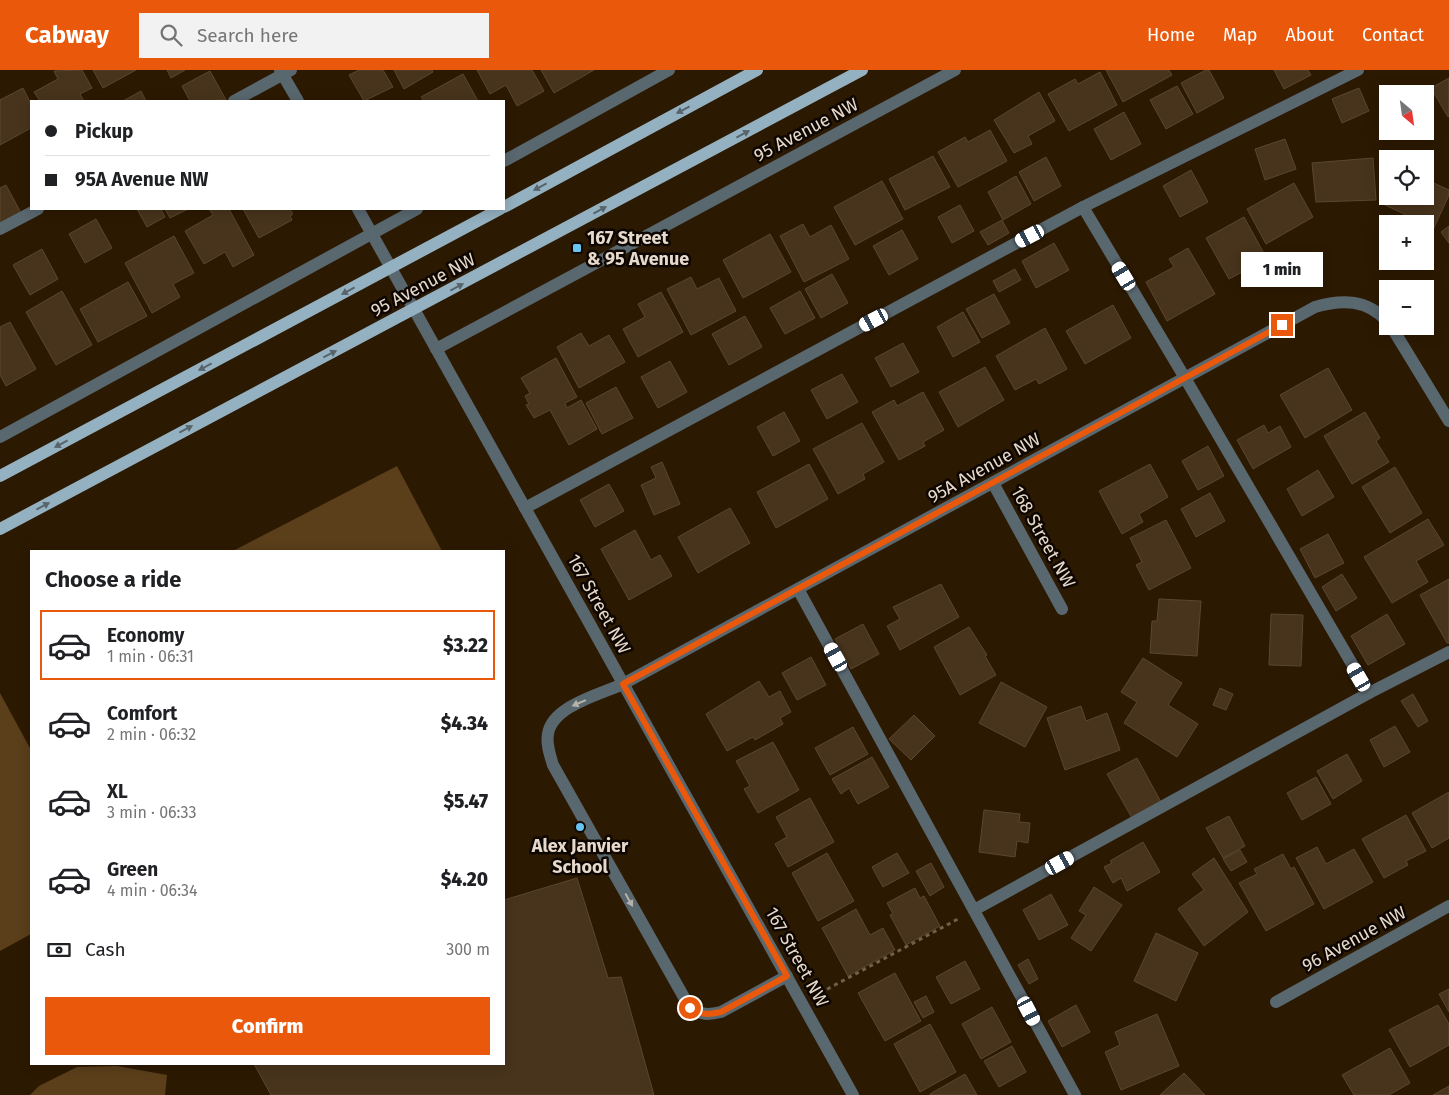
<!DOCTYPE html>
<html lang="en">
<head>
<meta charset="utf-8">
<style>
  body { margin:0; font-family:"Fira Sans",sans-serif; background:#f2f2f2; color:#202124; height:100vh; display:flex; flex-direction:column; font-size:19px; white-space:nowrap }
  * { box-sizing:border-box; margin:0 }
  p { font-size:16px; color:#757577 }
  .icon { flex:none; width:28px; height:28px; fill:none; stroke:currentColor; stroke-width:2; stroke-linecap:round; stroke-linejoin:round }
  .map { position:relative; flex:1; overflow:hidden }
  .panel { position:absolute; left:30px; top:480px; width:475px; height:515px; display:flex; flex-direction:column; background:#fff; border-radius:0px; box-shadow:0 2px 12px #0003 }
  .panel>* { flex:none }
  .banner { position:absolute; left:30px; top:30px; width:475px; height:110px; border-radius:0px; box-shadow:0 2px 12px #0003; display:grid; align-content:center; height:110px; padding:0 15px; background:#fff }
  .needle { width:32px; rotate:151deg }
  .controls { position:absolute; left:1379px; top:15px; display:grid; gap:10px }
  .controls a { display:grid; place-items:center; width:55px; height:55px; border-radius:0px; background:#fff; box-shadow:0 2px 12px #0003; font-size:25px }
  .end { position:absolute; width:22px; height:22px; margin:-11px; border:6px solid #ea580c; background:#fff; box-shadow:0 0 0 2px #fff }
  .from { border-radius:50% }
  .bubble { position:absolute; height:35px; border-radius:0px; background:#fff; box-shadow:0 2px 12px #0003; font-size:16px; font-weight:800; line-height:35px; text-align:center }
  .car { position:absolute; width:15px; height:30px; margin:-15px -8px; border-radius:6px; box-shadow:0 0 4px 1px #0007; background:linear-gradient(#fff 24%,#345 0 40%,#fff 0 76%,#345 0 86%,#fff 0) }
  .banner b { display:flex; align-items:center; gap:18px; height:48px; font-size:19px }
  .banner b+b { border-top:1px solid #e0e0e0 }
  .banner i { width:12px; height:12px; background:#202124 }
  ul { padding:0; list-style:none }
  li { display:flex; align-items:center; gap:15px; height:70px; margin:0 10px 8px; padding:0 5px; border:2px solid transparent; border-radius:0px }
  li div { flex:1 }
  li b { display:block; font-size:19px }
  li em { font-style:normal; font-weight:800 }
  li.current { border-color:#ea580c }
  li>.icon { width:45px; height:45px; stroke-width:1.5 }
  h2 { padding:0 15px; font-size:22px; line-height:60px }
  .pay { display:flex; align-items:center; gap:12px; height:55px; padding:0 15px; font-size:19px }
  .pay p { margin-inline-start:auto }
  .action { display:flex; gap:10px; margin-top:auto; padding:10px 15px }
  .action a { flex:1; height:58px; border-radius:0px; background:#ea580c; color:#fff; font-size:20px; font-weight:800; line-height:58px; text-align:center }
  header { display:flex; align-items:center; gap:30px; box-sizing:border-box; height:70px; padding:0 25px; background:#ea580c; color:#fff }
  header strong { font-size:24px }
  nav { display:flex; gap:28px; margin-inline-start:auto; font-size:18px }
  .search { width:350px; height:45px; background:#f2f2f2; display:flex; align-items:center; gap:12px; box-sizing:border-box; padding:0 18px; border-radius:0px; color:#757577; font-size:19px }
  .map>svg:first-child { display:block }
  .green { fill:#5b3f1b }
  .building { fill:#48341c; stroke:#5b472e }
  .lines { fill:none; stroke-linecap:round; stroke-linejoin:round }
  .path { stroke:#6f5f4b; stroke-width:3; stroke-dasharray:4 4; stroke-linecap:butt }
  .minor { stroke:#59676f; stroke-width:12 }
  .major { stroke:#94b1c1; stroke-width:12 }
  .oneway { fill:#58646b }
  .oneway2 { fill:#b5b2ab }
  .route { stroke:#ea580c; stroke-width:6 }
  .poi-dot { fill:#69c4f1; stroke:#0e0601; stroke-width:2 }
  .labels { text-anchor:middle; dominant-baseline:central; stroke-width:5; stroke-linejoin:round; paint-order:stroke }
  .street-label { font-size:18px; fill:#e7dacc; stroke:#0e0601 }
  .poi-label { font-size:18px; font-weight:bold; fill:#e7dacc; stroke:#0e0601; text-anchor:start }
</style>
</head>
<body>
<header>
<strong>Cabway</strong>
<div class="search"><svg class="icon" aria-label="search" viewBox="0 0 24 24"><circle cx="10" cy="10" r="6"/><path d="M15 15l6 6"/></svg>Search here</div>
<nav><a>Home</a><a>Map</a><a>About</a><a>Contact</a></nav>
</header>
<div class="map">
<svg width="1449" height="1025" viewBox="0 0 1449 1025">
  <rect width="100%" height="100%" fill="#2c1902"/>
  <g class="green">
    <polygon points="397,396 442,481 233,481"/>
    <polygon points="0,623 31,680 31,864 0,881"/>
    <polygon points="117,996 167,1005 165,1025 30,1025 39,1016 77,997"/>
  </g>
  <g class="building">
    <polygon points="82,0 92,18 80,24 84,31 40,31 34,22 58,9 54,1"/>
    <polygon points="93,0 136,0 103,18"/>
    <polygon points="167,0 185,0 171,8"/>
    <polygon points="359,0 383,0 393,17 364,31 349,5"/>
    <polygon points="394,0 432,0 433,2 404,19"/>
    <polygon points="477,0 532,0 544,21 517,36 506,15 490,24"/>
    <polygon points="541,0 594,0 554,23"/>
    <polygon points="1106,0 1169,0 1172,5 1123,32"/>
    <polygon points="1206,0 1209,0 1224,28 1197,43 1181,13"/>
    <polygon points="1274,0 1308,0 1311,5 1284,19"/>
    <polygon points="210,1 226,30 190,31 182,16"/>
    <polygon points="1100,2 1117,35 1069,61 1048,24 1075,9 1078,14"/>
    <polygon points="463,4 478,31 424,31 421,27"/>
    <polygon points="1449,8 1449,46 1448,47 1431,18"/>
    <polygon points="1177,16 1193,44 1166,59 1150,30"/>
    <polygon points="23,18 31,34 31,58 0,75 0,30"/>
    <polygon points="1359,18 1369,41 1342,53 1332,29"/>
    <polygon points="141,21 146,31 123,31"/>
    <polygon points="1039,22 1055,51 1028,66 1032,74 1014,83 994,50"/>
    <polygon points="1124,42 1141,74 1111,90 1094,59"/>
    <polygon points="990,60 1007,91 958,117 938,82 965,67 968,72"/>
    <polygon points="1285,69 1296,99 1265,110 1255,79"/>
    <polygon points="933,86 950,117 905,140 889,109"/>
    <polygon points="1046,87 1061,116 1034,131 1019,102"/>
    <polygon points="1373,88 1376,130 1316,132 1312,93"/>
    <polygon points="1191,100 1208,132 1180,147 1163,116"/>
    <polygon points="1016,106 1031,134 1003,150 988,122"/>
    <polygon points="1425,109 1449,120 1449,125 1432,162 1425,159 1425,154 1413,154 1404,149 1406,145 1383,134 1388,124 1388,126 1425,126"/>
    <polygon points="882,111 903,149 855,175 834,137"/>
    <polygon points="1294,113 1313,147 1266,174 1247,139"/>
    <polygon points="6,115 21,143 0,154 0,118"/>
    <polygon points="960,135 974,161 952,173 938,147"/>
    <polygon points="137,139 161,139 165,147 147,157"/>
    <polygon points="165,139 188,139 170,148"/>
    <polygon points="209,139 229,139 254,185 233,197 225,182 204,194 185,161 213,145"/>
    <polygon points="243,139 290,139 293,144 290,146 292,150 259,168"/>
    <polygon points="1244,147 1267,189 1229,209 1206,168"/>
    <polygon points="96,149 112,178 85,193 69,164"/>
    <polygon points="1002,150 1009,163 988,175 980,162"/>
    <polygon points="803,154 810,167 831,155 849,189 804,212 780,166"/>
    <polygon points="1449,156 1449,173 1441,162"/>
    <polygon points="902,160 918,189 889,205 873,176"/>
    <polygon points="770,164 791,202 743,228 723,190"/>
    <polygon points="174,166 194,203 173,214 180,227 152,243 125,193"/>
    <polygon points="1054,173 1069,200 1036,218 1022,191"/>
    <polygon points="1188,178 1215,224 1167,251 1146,212 1174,197 1169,189"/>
    <polygon points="42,179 58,209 30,225 13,195"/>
    <polygon points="1015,199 1021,210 999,222 993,211"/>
    <polygon points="832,204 848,233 821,248 805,219"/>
    <polygon points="691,207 697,219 719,208 736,241 691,265 667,219"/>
    <polygon points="128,212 147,246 98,272 80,239"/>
    <polygon points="62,221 92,275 56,295 26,242"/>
    <polygon points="800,221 815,248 785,264 770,238"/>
    <polygon points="661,222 683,262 638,287 623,259 645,247 638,234"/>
    <polygon points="994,224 1010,253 982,268 966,239"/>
    <polygon points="1113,235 1131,268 1085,294 1066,261"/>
    <polygon points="963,242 980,272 953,287 937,257"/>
    <polygon points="745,246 762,277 729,295 712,264"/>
    <polygon points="10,252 36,299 6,316 0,305 0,257"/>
    <polygon points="1045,258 1067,299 1039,314 1036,309 1015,320 996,286"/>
    <polygon points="581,263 589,276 609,265 625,292 579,318 557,277"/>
    <polygon points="903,273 919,302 891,317 875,288"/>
    <polygon points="556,288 577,327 565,333 567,338 581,330 597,359 569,375 550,340 534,348 526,335 529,334 525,326 530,323 521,308"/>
    <polygon points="670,291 687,322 658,338 641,307"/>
    <polygon points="985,297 1004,330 958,357 939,322"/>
    <polygon points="1328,298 1352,340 1305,368 1280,325"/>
    <polygon points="842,304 858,332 827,349 811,320"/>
    <polygon points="616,317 633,348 602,364 586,333"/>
    <polygon points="923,322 944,360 923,372 925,376 899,390 872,342 894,330 897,336"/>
    <polygon points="784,342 800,371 773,386 757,357"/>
    <polygon points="1365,342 1380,368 1376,371 1389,392 1352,414 1324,366"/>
    <polygon points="862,353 884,392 863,404 865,409 838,424 813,379"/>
    <polygon points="1264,355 1268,363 1280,356 1291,377 1253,399 1237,370"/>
    <polygon points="1208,376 1224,406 1198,420 1182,391"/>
    <polygon points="662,392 680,434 654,445 641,415 656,408 651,397"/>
    <polygon points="809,394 828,429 776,458 757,422"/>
    <polygon points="1150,394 1168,427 1139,444 1143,452 1122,464 1099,421"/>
    <polygon points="1395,397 1422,443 1390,463 1362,417"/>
    <polygon points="1318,400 1334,427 1302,446 1287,419"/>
    <polygon points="609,414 624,441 595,457 580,430"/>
    <polygon points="1210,423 1225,451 1196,467 1181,439"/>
    <polygon points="730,438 750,473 698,503 678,467"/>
    <polygon points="1428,449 1444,475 1416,491 1428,512 1392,533 1364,487"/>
    <polygon points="1166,450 1191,498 1149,520 1136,495 1142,492 1130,468"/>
    <polygon points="635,460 651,490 660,485 672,506 629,530 601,479"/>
    <polygon points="1328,464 1344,493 1315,508 1300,479"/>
    <polygon points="1342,504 1357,528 1336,541 1322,517"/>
    <polygon points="1449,509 1449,573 1447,573 1420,525"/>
    <polygon points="941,514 959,547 900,580 887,556 900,549 893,537"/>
    <polygon points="1159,529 1201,531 1197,586 1150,583 1152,551 1157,551"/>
    <polygon points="1271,544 1303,545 1301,596 1269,595"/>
    <polygon points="1387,544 1405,574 1368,595 1351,566"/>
    <polygon points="863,554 879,584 851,599 835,569"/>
    <polygon points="969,557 987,585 985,586 996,605 960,625 934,577"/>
    <polygon points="811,587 826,615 797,630 782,603"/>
    <polygon points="1143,588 1182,613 1168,635 1198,654 1177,687 1124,653 1137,632 1121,622"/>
    <polygon points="759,611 769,627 780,621 791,642 780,648 783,654 755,670 753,667 727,681 706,644"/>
    <polygon points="1001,612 1047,637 1025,677 979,653"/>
    <polygon points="1220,618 1233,624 1226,640 1213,635"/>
    <polygon points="1413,624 1428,651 1418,657 1401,631"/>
    <polygon points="1081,636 1086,651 1107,643 1120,680 1065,700 1047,648"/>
    <polygon points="914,645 935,666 911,690 889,669"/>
    <polygon points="1395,656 1410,682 1384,697 1370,670"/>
    <polygon points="853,657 868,684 830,705 815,678"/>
    <polygon points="773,672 799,720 758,743 744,719 750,716 736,691"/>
    <polygon points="1347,684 1362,711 1333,729 1317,701"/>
    <polygon points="872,687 889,717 858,734 849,718 841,724 832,709"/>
    <polygon points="1137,688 1161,732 1132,748 1107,704"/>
    <polygon points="1316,707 1331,734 1302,750 1287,723"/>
    <polygon points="1449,722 1449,768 1432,778 1412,743"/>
    <polygon points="810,728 834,772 788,797 775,774 787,767 776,747"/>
    <polygon points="984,740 1020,744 1019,752 1030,753 1028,773 1017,771 1015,787 979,782"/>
    <polygon points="1406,745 1426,781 1406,791 1408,795 1384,808 1362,769"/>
    <polygon points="1229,746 1245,776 1223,788 1206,758"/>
    <polygon points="1143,772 1160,802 1127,821 1121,808 1113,813 1104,797 1112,793 1110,791"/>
    <polygon points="1317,777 1326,794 1354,779 1373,812 1324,839 1296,788"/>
    <polygon points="1240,780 1247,792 1231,801 1223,789"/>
    <polygon points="827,783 854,831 818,851 792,803"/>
    <polygon points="897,783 909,803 883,817 872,797"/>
    <polygon points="1283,784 1291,799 1294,797 1314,834 1266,861 1239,813 1257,804 1254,799"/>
    <polygon points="1214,788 1248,842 1204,876 1178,839 1204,820 1192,804"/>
    <polygon points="931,793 944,817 930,826 916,801"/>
    <polygon points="577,808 608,908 621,907 654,1025 271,1025 254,994 504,994 504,830"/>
    <polygon points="1094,817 1122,835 1091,881 1071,868 1086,845 1079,841"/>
    <polygon points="915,818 920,828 924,826 940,856 906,875 890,845 893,844 887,833"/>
    <polygon points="1051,824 1068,855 1039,870 1023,840"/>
    <polygon points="856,839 870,865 883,858 895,880 848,906 822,858"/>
    <polygon points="1156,863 1198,883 1176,931 1134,911"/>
    <polygon points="1028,889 1038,909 1029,914 1018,895"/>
    <polygon points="965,891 980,919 951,934 936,907"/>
    <polygon points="895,903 921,951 885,971 858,923"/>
    <polygon points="1449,919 1449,942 1439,924"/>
    <polygon points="926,926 934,942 923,948 914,932"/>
    <polygon points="1076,935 1090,962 1062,977 1048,951"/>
    <polygon points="1438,935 1449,954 1449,975 1410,997 1389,960"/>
    <polygon points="992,937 1011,972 981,989 962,954"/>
    <polygon points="1157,944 1179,996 1121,1020 1105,982 1120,975 1115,962"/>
    <polygon points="930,954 956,1002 920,1022 894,974"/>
    <polygon points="1012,976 1026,1002 999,1017 984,991"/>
    <polygon points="1390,978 1410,1013 1389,1025 1354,1025 1342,1005"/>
    <polygon points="1184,1003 1205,1025 1160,1025"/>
    <polygon points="965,1004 977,1025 930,1025 930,1024"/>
    <polygon points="1449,1016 1449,1025 1433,1025"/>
  </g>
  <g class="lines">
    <polyline class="path" points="820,923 958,849"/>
    <g class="minor">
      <polyline points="280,0 298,31"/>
      <polyline points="234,31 291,0"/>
      <polyline points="504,91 669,0"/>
      <polyline points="1083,137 1185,308 1369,623"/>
      <polyline points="358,139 853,1025"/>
      <polyline points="0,159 38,139"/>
      <polyline points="1391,256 1449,351"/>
      <polyline points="436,279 955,0"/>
      <polyline points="0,367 417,139"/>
      <polyline points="993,413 1062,539"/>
      <polyline points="525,438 1083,137 1358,0"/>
      <polyline points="798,519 1075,1025"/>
      <polyline points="974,840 1369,623 1449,582"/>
      <path d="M787 906 721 942C708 945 701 945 690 938L553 695C550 685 546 674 548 664 552 636 601 624 623 614L1315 237C1342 229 1367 229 1388 252"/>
      <polyline points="1276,932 1449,836"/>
    </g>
    <g class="major">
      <polyline points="504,137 757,0"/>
      <polyline points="0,406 500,139"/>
      <polyline points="0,459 862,0"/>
    </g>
  </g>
  <defs><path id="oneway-solid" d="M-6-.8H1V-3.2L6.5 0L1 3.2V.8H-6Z" transform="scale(1.25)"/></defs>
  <g class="oneway">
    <use href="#oneway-solid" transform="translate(683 40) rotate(152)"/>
    <use href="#oneway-solid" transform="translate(743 64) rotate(-28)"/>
    <use href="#oneway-solid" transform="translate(540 117) rotate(152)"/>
    <use href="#oneway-solid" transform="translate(600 140) rotate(-28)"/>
    <use href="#oneway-solid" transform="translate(457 217) rotate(-28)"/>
    <use href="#oneway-solid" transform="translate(348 221) rotate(152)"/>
    <use href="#oneway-solid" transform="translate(330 284) rotate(-27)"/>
    <use href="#oneway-solid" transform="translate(205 297) rotate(152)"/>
    <use href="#oneway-solid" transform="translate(186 359) rotate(-28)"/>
    <use href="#oneway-solid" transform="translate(61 374) rotate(152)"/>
    <use href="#oneway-solid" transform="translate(43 436) rotate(-28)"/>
  </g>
  <g class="oneway2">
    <use href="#oneway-solid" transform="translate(579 633) rotate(157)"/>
    <use href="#oneway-solid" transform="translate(629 830) rotate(61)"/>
  </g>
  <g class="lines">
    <path class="route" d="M690 938C701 945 708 945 721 942L787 906 623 614 1282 255"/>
  </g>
  <g class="poi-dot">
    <rect x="572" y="173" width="10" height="10" rx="2.5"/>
    <circle cx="580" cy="757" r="5"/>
  </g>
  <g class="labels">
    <g class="street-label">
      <text transform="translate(806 60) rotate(-28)">95 Avenue NW</text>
      <text transform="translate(423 215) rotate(-28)">95 Avenue NW</text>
      <text transform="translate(984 398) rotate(-29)">95A Avenue NW</text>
      <text transform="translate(1043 467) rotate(61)">168 Street NW</text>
      <text transform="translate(599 534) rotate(61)">167 Street NW</text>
      <text transform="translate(1354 869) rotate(-29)">96 Avenue NW</text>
      <text transform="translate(797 887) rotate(61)">167 Street NW</text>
    </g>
    <g class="poi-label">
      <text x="587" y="168">167 Street<tspan x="587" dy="21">&amp; 95 Avenue</tspan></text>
      <text x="580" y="776" text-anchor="middle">Alex Janvier<tspan x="580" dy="21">School</tspan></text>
    </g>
  </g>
</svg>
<div class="controls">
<a><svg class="needle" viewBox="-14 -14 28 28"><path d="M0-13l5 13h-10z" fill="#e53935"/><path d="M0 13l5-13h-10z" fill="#757577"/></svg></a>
<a><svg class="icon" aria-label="locate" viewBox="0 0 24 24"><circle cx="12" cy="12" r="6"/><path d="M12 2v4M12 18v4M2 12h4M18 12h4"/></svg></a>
<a>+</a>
<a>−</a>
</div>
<i class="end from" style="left:690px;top:938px"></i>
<i class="end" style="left:1282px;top:255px"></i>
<div class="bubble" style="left:1241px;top:182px;width:82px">1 min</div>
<i class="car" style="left:1030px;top:166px;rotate:242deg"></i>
<i class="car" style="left:1124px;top:206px;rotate:329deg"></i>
<i class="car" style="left:874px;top:250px;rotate:242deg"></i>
<i class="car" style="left:836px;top:587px;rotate:331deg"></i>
<i class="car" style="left:1359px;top:607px;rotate:330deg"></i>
<i class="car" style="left:1060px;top:793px;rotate:61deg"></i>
<i class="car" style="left:1029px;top:941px;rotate:152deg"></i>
<div class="banner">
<b><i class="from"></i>Pickup</b>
<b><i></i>95A Avenue NW</b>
</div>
<section class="panel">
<h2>Choose a ride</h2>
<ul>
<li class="current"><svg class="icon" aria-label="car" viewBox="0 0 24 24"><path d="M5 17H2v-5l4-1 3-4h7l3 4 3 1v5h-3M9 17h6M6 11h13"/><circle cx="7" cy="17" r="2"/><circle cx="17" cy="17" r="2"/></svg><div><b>Economy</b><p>1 min · 06:31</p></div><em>$3.22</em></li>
<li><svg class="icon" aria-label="car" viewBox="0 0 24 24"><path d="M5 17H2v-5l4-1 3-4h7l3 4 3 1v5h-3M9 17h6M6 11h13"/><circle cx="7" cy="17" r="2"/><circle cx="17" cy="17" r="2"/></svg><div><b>Comfort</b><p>2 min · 06:32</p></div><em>$4.34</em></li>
<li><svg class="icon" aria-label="car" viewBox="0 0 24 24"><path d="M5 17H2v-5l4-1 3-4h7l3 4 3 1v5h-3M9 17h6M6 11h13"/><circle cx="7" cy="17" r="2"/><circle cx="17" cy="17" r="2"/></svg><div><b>XL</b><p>3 min · 06:33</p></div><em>$5.47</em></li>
<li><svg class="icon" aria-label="car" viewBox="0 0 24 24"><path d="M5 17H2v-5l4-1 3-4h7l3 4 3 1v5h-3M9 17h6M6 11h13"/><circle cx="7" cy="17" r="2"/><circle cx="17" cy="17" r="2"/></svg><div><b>Green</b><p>4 min · 06:34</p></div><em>$4.20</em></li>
</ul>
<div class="pay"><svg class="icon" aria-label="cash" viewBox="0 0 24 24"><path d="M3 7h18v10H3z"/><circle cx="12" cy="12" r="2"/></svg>Cash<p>300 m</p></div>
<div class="action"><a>Confirm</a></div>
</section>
</div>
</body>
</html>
